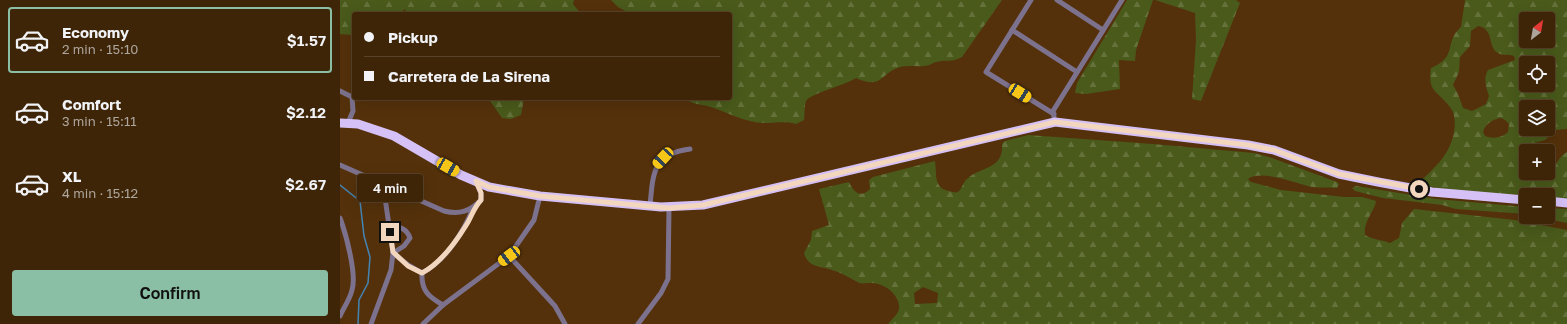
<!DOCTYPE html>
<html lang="en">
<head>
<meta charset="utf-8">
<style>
  body { margin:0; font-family:"Golos Text",sans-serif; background:#462d12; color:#f1f3f6; height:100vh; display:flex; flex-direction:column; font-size:15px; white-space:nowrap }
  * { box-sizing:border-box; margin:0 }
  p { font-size:13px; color:#ada59c }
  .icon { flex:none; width:22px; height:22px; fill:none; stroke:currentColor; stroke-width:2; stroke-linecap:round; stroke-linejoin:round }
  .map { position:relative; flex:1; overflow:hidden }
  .panel { display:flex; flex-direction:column; background:#3f2508; width:340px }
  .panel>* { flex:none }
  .top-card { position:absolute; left:12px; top:12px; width:380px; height:88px; border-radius:4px; box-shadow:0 4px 16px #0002,0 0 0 1px #584229; display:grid; align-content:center; height:88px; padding:0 12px; background:#3f2508 }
  .needle { width:26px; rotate:31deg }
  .tools { position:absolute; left:1179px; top:12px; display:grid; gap:8px }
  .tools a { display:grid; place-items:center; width:36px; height:36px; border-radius:4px; background:#3f2508; box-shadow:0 4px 16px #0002,0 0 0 1px #584229; font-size:20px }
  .end { position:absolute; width:18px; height:18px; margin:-9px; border:5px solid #f2d6be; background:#111; box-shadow:0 0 0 2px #111 }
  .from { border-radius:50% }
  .bubble { position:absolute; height:28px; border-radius:4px; background:#3f2508; box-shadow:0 4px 16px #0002,0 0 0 1px #584229; font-size:13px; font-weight:600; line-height:28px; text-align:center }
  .car { position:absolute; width:12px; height:24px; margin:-12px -6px; border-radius:5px; box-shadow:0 0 3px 1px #0007; background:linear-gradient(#f5c518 24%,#345 0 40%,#f5c518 0 76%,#345 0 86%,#f5c518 0) }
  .top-card b { display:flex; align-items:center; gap:14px; height:38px; font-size:15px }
  .top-card b+b { border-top:1px solid #584229 }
  .top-card i { width:10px; height:10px; background:#f1f3f6 }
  ul { padding:7px 0 0; list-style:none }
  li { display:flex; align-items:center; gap:12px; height:66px; margin:0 8px 6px; padding:0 4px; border:2px solid transparent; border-radius:4px }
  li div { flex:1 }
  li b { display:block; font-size:15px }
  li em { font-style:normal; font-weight:600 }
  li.selected { border-color:#8abfa5 }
  li>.icon { width:36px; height:36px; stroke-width:1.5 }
  .primary-button { display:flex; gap:8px; margin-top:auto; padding:8px 12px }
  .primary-button a { flex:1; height:46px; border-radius:4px; background:#8abfa5; color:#111; font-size:16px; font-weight:600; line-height:46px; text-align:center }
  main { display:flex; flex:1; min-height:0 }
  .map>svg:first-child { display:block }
  .forest { fill:url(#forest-firs); fill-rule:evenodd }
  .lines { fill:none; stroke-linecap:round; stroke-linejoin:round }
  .stream { stroke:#4485b4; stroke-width:1.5 }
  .street { stroke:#7d728e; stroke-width:5 }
  .highway { stroke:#d6c1f7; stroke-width:9 }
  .route { stroke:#f2d6be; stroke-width:5 }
</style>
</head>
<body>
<main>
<section class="panel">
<ul>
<li class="selected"><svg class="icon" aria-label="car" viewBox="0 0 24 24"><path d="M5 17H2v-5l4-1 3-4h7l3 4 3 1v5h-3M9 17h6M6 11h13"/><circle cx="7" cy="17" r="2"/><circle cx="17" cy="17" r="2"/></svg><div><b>Economy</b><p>2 min · 15:10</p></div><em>$1.57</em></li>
<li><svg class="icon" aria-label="car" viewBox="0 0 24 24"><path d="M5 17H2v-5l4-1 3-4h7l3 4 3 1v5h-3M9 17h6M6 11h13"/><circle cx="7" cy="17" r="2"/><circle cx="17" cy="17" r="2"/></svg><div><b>Comfort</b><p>3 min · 15:11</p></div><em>$2.12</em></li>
<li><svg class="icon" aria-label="car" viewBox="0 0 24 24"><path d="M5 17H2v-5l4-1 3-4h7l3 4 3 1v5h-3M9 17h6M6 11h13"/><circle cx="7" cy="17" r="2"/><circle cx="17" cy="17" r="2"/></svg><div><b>XL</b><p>4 min · 15:12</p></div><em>$2.67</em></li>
</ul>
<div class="primary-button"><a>Confirm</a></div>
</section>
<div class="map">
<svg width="1227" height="324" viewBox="0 0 1227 324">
  <defs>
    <pattern id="forest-firs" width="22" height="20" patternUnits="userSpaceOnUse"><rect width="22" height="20" fill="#495a1b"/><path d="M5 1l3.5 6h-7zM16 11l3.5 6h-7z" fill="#64713a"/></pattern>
  </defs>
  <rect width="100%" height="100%" fill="#54310b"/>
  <g class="forest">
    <polygon points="0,0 234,0 233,4 241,14 67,14 65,9 59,14 14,14 14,33 12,35 0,34"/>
    <path d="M271 0H662L622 57C611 63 607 59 596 62 592 63 589 66 584 66 576 67 568 65 560 67 540 73 543 90 516 78 506 85 469 94 466 101 464 106 465 115 464 120L456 124C445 121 438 123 428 123 408 124 389 113 371 107 361 104 353 105 345 98H390V14H291L278 7Z"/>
    <polygon points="787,0 813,0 796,50 795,61 779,60 780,89 746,94 735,93 737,83"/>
    <polygon points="815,0 896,0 900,3 861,101 852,99 856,40 855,13"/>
    <path d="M1125 0H1227V129L1215 130 1205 140 1187 145 1183 158 1186 165V173H1191L1199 181H1204C1214 172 1216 158 1227 152V199L1208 197V195C1165 195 1121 192 1077 185 1086 175 1099 165 1106 153 1114 141 1119 118 1110 107 1098 91 1087 92 1091 68 1119 56 1103 43 1121 27ZM1186 19H1208V41H1186ZM1138 26C1155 29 1147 47 1158 53 1163 56 1168 54 1174 56L1175 60 1148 70C1143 79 1146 87 1149 96L1146 104 1132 111 1123 108 1118 94 1113 85 1119 72 1120 57 1130 46 1131 31ZM1186 63H1208V85H1186ZM1186 107H1208V129H1186ZM1161 118 1165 120 1169 124 1168 132C1162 138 1153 139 1145 136L1143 132C1145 124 1153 119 1161 118Z"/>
    <polygon points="148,98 184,98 181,115 171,119 162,118"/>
    <path d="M688 135 813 144 914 153 929 157 997 182 999 184 997 188C989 187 980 188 972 187 957 184 922 169 908 179L911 182 941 190 1004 197H1022L1036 201C1035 211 1023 221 1025 235 1030 239 1043 240 1050 243L1059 238 1062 223 1074 209 1175 220 1227 230V324H548C551 320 556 316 558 312 560 308 559 303 557 299 553 290 542 283 531 283 526 283 523 284 519 283 510 278 502 273 492 270 481 266 468 268 464 253L471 240 472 231 489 225 479 189 509 182C514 192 520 199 530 189L529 180 533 177 595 161C597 174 593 188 609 191 612 192 615 193 618 192 622 189 623 182 627 179 640 166 664 170 662 144L665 141ZM583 287 598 293 597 303 575 304 574 293Z"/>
    <polygon points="1016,186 1097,199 1186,207 1186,214 1116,209 1102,205 1043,198 1015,191 1012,188"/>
    <polygon points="1208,208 1227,209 1227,223 1198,217 1208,217"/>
  </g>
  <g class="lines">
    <polyline class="stream" points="0,185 20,201 24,236 30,257 28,283 19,300 18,324"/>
    <g class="street">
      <polyline points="691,0 646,72 714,114"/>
      <polyline points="717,0 763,30"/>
      <polyline points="672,30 737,72"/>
      <polyline points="0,91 12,97 13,111 8,123"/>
      <polyline points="714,117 713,111 782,0"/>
      <path d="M0 165 104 211C120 215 130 211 141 200V193L136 182"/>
      <path d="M310 206C313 174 312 154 350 149"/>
      <path d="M0 218C6 234 17 275 12 290 10 299 4 307 0 316"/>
      <path d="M50 226C59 226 67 229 70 238L64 246 53 253 68 265 82 273C105 261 124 232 133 208"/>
      <polyline points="169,256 215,306 225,324"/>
      <path d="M82 273C81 291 89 297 103 305L169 256 194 220 200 196"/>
      <polyline points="31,324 51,270 53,253 43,184"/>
      <polyline points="83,324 103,305"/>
      <polyline points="298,324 321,293 328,279 329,208"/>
    </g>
    <g class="highway">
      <polyline points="0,123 18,124 54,136 121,175 149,187 200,196 321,207 363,205 715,122 908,145 934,150 999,174 1038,182 1092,192 1186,200"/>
      <polyline points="1208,201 1227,203"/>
    </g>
  </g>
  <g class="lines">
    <path class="route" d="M50 232 53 252 68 266 82 273C99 264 115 243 125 227 132 217 132 210 141 200V193L136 181 149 187 200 196 329 208 363 205 715 122 908 145 934 150 999 174 1079 189"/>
  </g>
</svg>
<div class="tools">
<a><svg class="needle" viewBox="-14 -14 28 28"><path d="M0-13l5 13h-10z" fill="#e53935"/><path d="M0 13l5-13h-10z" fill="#ada59c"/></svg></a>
<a><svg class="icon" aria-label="locate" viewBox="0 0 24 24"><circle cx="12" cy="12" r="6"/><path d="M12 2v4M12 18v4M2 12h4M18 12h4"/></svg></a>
<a><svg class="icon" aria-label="layers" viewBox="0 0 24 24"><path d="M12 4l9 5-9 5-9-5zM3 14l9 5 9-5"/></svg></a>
<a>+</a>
<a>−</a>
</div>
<i class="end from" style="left:1079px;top:189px"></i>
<i class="end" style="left:50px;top:232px"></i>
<div class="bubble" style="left:17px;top:174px;width:66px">4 min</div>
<i class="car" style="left:680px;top:93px;rotate:122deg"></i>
<i class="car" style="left:323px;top:158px;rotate:223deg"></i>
<i class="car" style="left:108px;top:167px;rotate:120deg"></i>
<i class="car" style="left:169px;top:256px;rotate:233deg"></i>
<div class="top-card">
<b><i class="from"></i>Pickup</b>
<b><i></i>Carretera de La Sirena</b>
</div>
</div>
</main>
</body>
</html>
